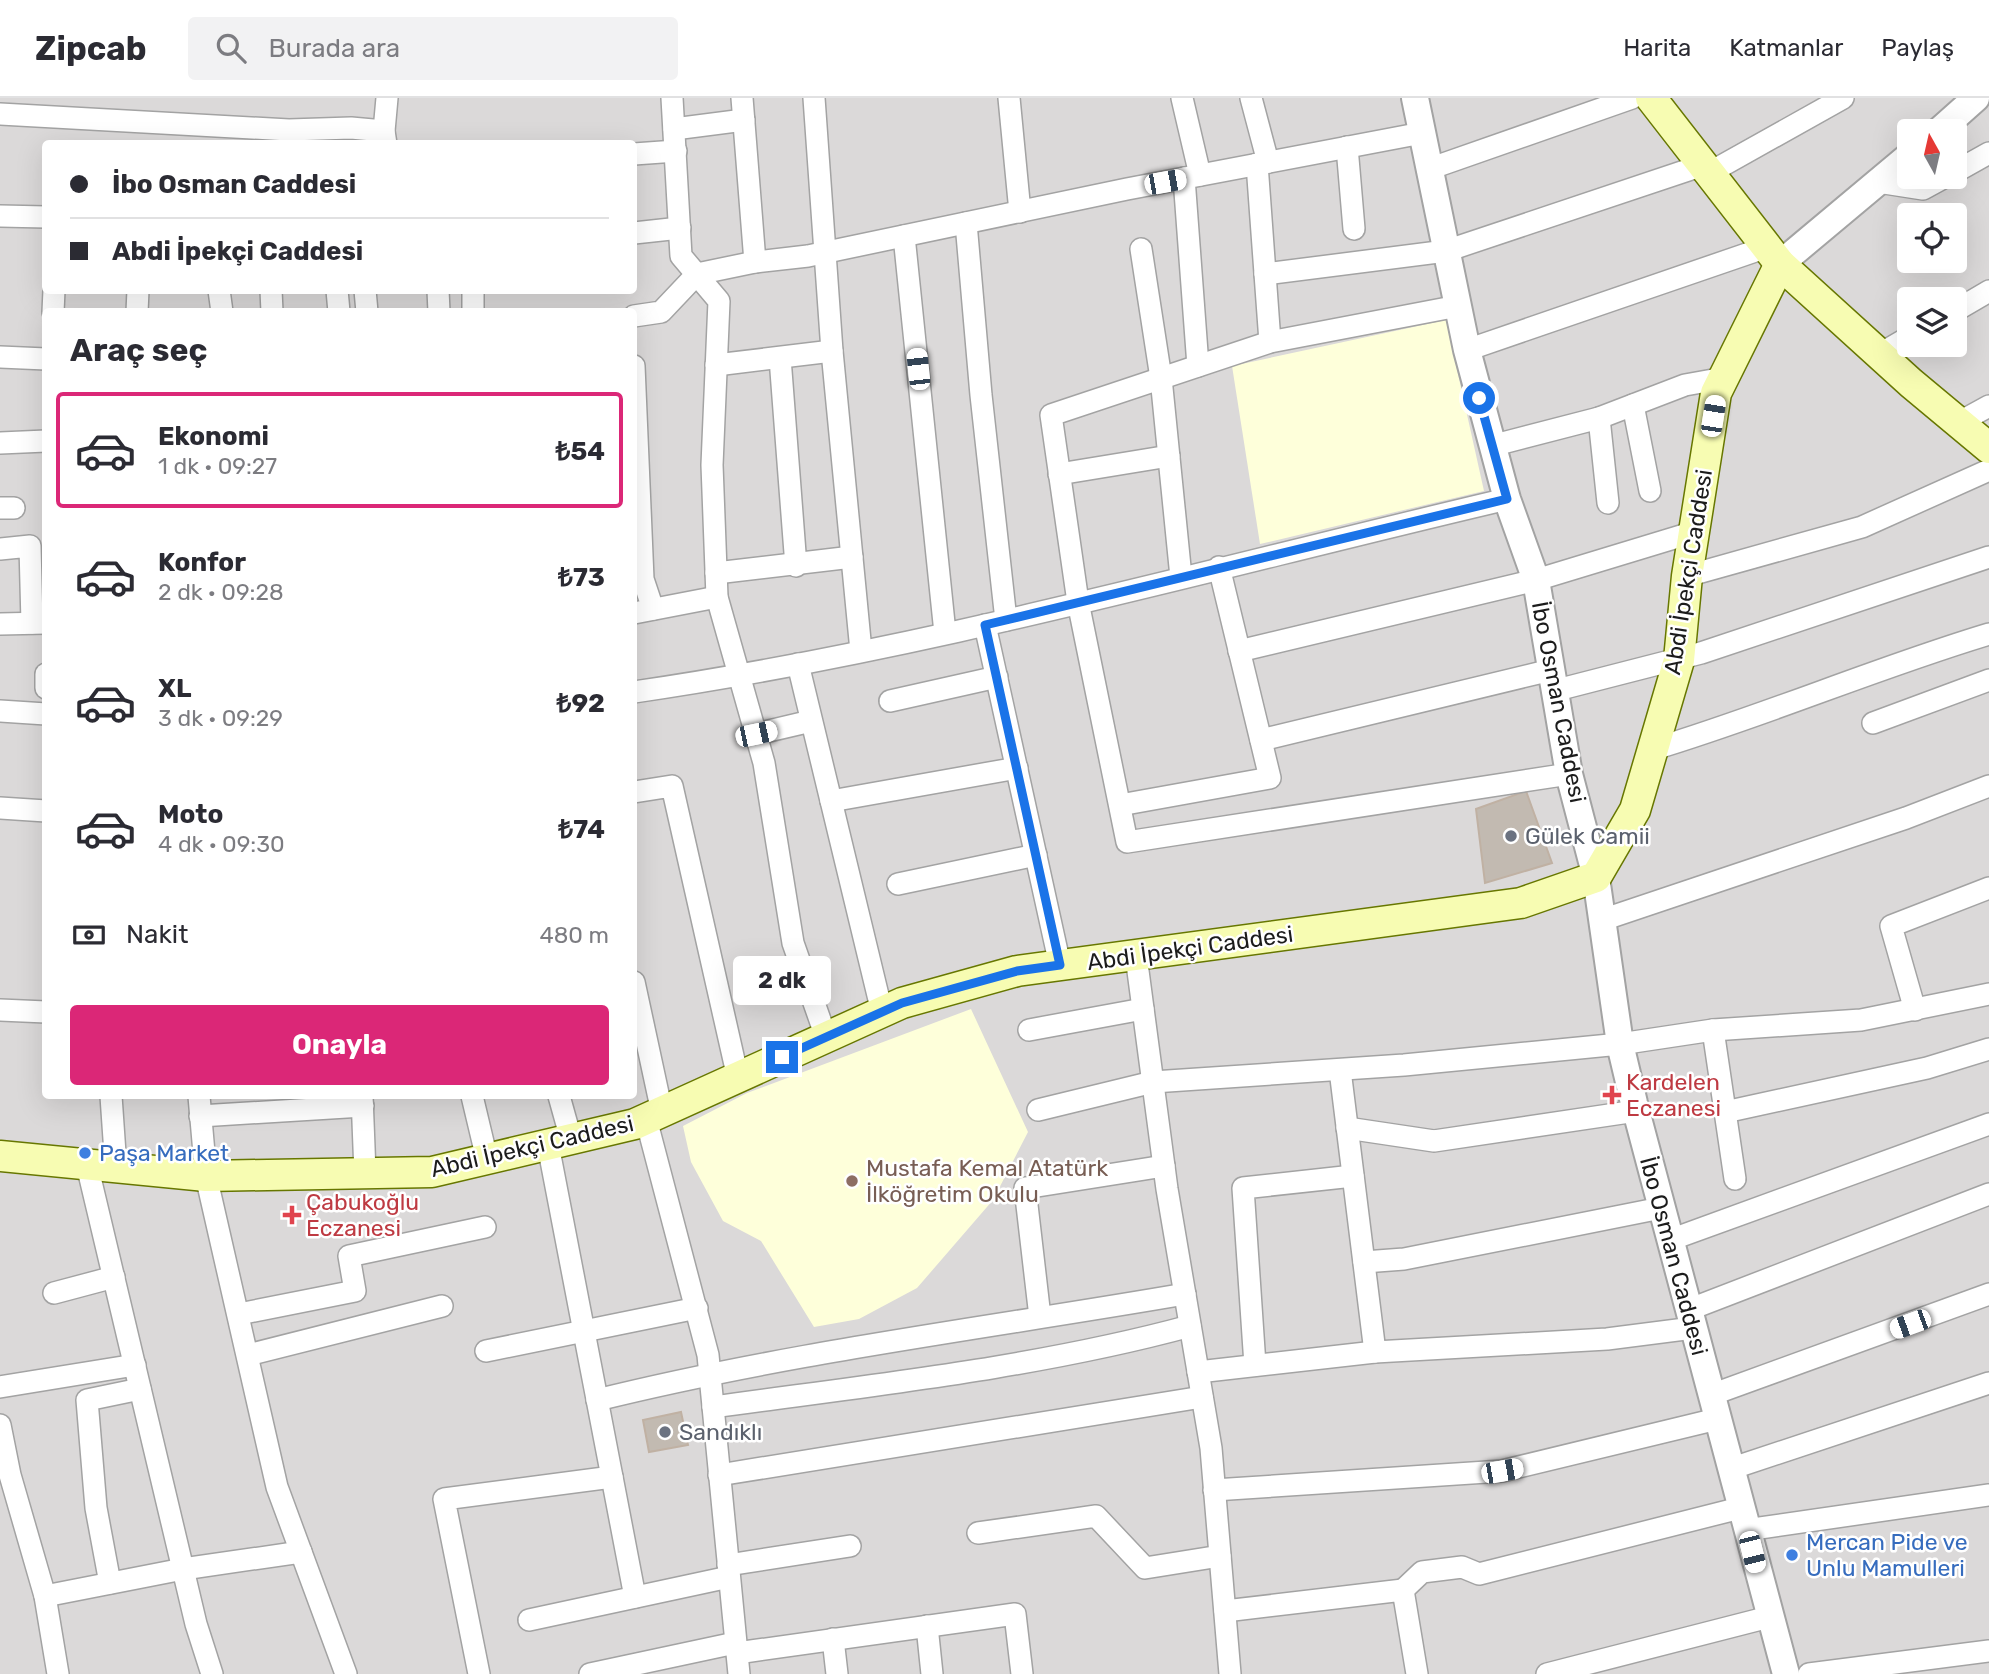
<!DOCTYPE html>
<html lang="tr">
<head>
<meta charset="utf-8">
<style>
  body { margin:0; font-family:Rubik,sans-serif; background:#f2f2f3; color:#2b2b33; height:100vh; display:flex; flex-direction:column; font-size:26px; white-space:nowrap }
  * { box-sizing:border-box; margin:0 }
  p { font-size:23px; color:#7c7c81 }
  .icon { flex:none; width:38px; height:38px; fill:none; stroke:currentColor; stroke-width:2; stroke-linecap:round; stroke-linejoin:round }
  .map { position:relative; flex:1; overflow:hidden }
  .panel { position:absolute; left:42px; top:210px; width:595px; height:791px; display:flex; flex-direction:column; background:#fff; border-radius:7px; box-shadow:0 7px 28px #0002 }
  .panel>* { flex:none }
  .top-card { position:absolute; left:42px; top:42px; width:595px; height:154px; border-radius:7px; box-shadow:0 7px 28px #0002; display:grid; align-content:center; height:154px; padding:0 28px; background:#fff }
  .needle { width:46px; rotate:352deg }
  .tools { position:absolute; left:1897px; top:21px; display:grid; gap:14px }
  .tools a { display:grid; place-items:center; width:70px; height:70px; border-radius:7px; background:#fff; box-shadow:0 7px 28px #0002; font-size:35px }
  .end { position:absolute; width:32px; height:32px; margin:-16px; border:9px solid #1a73e8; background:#fff; box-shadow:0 0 0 4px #fff }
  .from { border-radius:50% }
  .bubble { position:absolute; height:49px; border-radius:7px; background:#fff; box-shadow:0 7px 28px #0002; font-size:23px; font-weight:700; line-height:49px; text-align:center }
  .car { position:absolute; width:21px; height:42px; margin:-21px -10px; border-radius:9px; box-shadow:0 0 5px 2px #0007; background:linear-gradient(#fff 24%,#345 0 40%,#fff 0 76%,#345 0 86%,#fff 0) }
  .top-card b { display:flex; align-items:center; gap:24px; height:66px; font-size:26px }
  .top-card b+b { border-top:2px solid #e1e1e2 }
  .top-card i { width:18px; height:18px; background:#2b2b33 }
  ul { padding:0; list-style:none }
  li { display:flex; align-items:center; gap:21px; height:116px; margin:0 14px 10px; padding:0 14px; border:4px solid transparent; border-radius:7px }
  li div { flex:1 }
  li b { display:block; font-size:26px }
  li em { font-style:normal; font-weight:700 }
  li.selected { border-color:#db2777 }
  li>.icon { width:63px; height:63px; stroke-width:1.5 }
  h2 { padding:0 28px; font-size:32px; line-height:84px }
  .pay { display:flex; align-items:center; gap:18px; height:77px; padding:0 28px; font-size:26px }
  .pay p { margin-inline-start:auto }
  .button { display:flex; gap:14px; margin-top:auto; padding:14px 28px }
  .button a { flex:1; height:80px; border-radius:7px; background:#db2777; color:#fff; font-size:28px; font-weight:700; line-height:80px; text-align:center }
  header { display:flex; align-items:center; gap:42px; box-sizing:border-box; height:98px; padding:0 35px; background:#fff; border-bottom:2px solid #e1e1e2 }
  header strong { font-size:33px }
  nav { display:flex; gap:38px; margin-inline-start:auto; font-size:24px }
  .search { width:490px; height:63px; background:#f2f2f3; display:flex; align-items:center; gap:18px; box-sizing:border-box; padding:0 24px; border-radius:7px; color:#7c7c81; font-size:26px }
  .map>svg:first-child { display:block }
  .residential { fill:#dbd9d9; fill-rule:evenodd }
  .education { fill:#feffda }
  .building { fill:#c2bab1; stroke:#c0b1a3; stroke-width:2 }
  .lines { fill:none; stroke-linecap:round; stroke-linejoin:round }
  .minor-casing { stroke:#a3a3a3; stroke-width:24 }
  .tertiary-casing { stroke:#a3a3a3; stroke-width:30 }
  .secondary-casing { stroke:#677700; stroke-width:33 }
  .minor { stroke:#fff; stroke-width:21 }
  .tertiary { stroke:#fff; stroke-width:26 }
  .secondary { stroke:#f7fcb2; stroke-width:30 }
  .route { stroke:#1a73e8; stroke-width:9 }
  .worship-dot { fill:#6b7280; stroke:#fff; stroke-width:2.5 }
  .health-dot { fill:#e0444e; stroke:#fff; stroke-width:2.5 }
  .shop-dot { fill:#3f7fe0; stroke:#fff; stroke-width:2.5 }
  .education-dot { fill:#8d6e63; stroke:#fff; stroke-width:2.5 }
  .labels { text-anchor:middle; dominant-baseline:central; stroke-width:5; stroke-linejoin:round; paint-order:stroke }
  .street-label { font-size:23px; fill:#1c1c1c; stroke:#fff }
  .worship-label { font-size:23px; fill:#5b616d; stroke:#fff; text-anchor:start }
  .health-label { font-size:23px; fill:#be3a42; stroke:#fff; text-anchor:start }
  .shop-label { font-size:23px; fill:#366cbe; stroke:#fff; text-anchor:start }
  .education-label { font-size:23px; fill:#785e54; stroke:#fff; text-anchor:start }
</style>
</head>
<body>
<header>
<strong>Zipcab</strong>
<div class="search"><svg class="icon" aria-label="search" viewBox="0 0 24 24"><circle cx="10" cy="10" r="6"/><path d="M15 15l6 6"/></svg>Burada ara</div>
<nav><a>Harita</a><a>Katmanlar</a><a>Paylaş</a></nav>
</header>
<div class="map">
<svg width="1989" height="1576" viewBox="0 0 1989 1576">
  <rect width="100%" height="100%" fill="#eeeae1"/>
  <path class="residential" d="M0 0H1989V1576H0ZM1909 33H1955V79H1909ZM46 46H634V192H46ZM1909 117H1955V163H1909ZM1909 201H1955V247H1909ZM46 214H634V998H46Z"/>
  <g class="education">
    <polygon points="1446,222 1484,393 1260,446 1232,268"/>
    <polygon points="971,911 1028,1034 993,1102 917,1190 859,1221 814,1229 761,1143 723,1123 691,1064 683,1028 747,995"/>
  </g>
  <g class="building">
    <polygon points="1526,693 1552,765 1485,785 1476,711"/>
    <polygon points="681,1314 688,1347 649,1354 643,1322"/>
  </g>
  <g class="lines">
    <g class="minor-casing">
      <g id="minor">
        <polyline points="672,0 681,158 719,203 712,367 717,499 764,665 793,845 826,939"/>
        <polyline points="742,0 755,164"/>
        <polyline points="814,0 832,253 861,553"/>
        <polyline points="1009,0 1020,114"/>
        <polyline points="1182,0 1200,77"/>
        <polyline points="1251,0 1268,64"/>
        <polyline points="0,16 289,32 351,30 384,33"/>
        <polyline points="674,31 744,22"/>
        <polyline points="386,46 384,33 387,0"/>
        <polyline points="1347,49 1354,131"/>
        <polyline points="634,56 676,53"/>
        <polyline points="1257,66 1270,244"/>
        <polyline points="1429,71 1632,0"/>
        <polyline points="1955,74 1989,55"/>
        <polyline points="1709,75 1843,0"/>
        <polyline points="1184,80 1198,268"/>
        <polyline points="1878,84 1923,91 1945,79"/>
        <polyline points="0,118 46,119"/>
        <polyline points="966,125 981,297 1006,522"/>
        <polyline points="634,135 680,130"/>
        <polyline points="904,138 945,535"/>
        <polyline points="1141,151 1161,280 1181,479"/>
        <polyline points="1265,176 1446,153 1703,67"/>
        <polyline points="219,192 222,214"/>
        <polyline points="271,192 272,214"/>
        <polyline points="337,192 339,214"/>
        <polyline points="365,192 367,214"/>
        <polyline points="438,192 439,214"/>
        <polyline points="473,192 473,214"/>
        <polyline points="1458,208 1270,244 1051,317 1078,504 1127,744 1569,676"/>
        <polyline points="1955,213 1989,193"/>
        <polyline points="53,214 54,192"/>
        <polyline points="137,214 138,192"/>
        <polyline points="634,218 661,214 697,176 755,164 808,158 1127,91 1422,35"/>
        <polyline points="1467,252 1767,149"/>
        <polyline points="1880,256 1909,239"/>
        <polyline points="0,259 46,261"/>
        <polyline points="780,260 796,468"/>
        <polyline points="716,267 832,253"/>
        <polyline points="634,268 643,481 653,511"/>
        <polyline points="1633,307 1650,393"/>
        <polyline points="1599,320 1608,405"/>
        <polyline points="1958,325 1989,308"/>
        <polyline points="0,345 46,343"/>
        <polyline points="1491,348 1599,320 1685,287 1724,280"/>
        <polyline points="1059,376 1169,358"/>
        <polyline points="0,410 14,410"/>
        <polyline points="0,451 30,448 32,525"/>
        <polyline points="716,475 852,459"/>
        <polyline points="1687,478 1862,429 1989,372"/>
        <polyline points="634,515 717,499"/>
        <polyline points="0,526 46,525"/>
        <polyline points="985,527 1060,867"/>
        <polyline points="1239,553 1536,482 1694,434"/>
        <polyline points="798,566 882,914"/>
        <polyline points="46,576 46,590"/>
        <polyline points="1557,592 1701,555 1989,459"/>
        <path d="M634 594C929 551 1217 469 1507 401"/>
        <polyline points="890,603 997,579"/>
        <polyline points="0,613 46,616"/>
        <polyline points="1873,625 1989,582"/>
        <polyline points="756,636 811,623"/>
        <polyline points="1261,642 1551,572"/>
        <path d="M1654 651C1767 617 1876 570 1989 536"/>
        <polyline points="634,694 672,688 738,980"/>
        <polyline points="831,703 1017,670"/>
        <polyline points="1120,707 1270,680 1219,469"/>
        <polyline points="0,710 46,713"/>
        <polyline points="898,786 1036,757"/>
        <polyline points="1602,822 1906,720 1989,688"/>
        <polyline points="1136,858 1167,1091 1211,1350 1230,1576"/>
        <polyline points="634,884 662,1014"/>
        <polyline points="0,912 46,914"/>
        <polyline points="1915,912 1891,828 1989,790"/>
        <polyline points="1029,932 1143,911"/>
        <polyline points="1713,932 1735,1081"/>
        <polyline points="1340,972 1375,1254"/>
        <polyline points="111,998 116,1070"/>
        <polyline points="199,998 206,1078 277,1389 346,1576"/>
        <polyline points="362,998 365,1075"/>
        <polyline points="472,998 487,1061"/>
        <polyline points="559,998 571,1041"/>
        <polyline points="1038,1012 1153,984 1404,967 1620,946 1713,932 1861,922 1989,896"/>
        <polyline points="1725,1014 1927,970 1989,951"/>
        <polyline points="200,1018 363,1008"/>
        <polyline points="646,1021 708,1257 739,1576"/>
        <polyline points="1347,1030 1434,1043 1636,1013"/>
        <polyline points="87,1067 196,1526 212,1576"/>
        <polyline points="1670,1142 1989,1026"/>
        <polyline points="1364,1164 1404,1161 1661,1110"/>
        <polyline points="54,1195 114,1179"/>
        <polyline points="1688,1212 1989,1096"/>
        <polyline points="239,1216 355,1193 349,1158 485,1129"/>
        <polyline points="1040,1219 1025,1090 1164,1068"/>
        <polyline points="486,1253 697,1210"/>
        <polyline points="248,1257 442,1208"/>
        <polyline points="1255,1267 1243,1090 1353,1078"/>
        <polyline points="1198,1274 1375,1254 1607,1241 1693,1230"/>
        <polyline points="0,1289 135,1267"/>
        <polyline points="1711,1297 1989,1196"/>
        <path d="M597 1302C791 1254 988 1230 1185 1196"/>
        <path d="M713 1309C872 1287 1035 1270 1190 1228"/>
        <polyline points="0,1327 10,1377 45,1498 58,1576"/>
        <polyline points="1730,1371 1989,1285"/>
        <polyline points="719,1377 1202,1299"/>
        <polyline points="612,1379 635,1499"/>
        <polyline points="1214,1392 1502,1373 1717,1321"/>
        <polyline points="1746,1432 1989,1397"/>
        <polyline points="978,1435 1096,1418 1145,1470 1220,1458"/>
        <polyline points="728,1467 850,1448"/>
        <polyline points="110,1485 96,1410 87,1302 140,1291"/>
        <polyline points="1403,1492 1422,1474 1462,1469 1479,1476 1740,1410"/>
        <polyline points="45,1498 183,1471 301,1454"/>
        <polyline points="1225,1513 1403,1492 1417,1576"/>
        <polyline points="529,1522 729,1479"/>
        <polyline points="927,1528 932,1576"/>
        <polyline points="833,1541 837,1576"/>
        <polyline points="737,1555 1015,1516 1022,1576"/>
        <polyline points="479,1576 444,1401 612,1379 548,1047"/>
        <polyline points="590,1576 735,1545"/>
        <polyline points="1547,1576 1769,1519"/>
        <polyline points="1809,1576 1989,1553"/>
      </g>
    </g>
    <g class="tertiary-casing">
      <g id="tertiary">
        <polyline points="1415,0 1467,252 1507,401 1536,482 1569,676 1596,779 1620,946 1634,1005 1786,1576"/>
        <polyline points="1939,33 1976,0"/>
        <polyline points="1780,166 1909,58"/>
      </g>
    </g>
    <g class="secondary-casing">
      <g id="secondary">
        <polyline points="1651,0 1780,166 1911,285 1989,350"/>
        <polyline points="0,1058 206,1078 432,1074 635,1026 902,905 1017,873 1521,805 1596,779 1635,712 1679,562 1687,478 1716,295 1780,166"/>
      </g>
    </g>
    <use href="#minor" class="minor"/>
    <use href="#tertiary" class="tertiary"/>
    <use href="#secondary" class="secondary"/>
  </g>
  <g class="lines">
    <polyline class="route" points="782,959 902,905 1017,873 1060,867 985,527 1507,401 1479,300"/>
  </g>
  <g class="worship-dot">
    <circle cx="1511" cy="738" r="7"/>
    <circle cx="665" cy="1334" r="7"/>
  </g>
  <g class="health-dot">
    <path d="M1608.5 986.5h7v7h7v7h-7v7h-7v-7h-7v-7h7z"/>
    <path d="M288.5 1106.5h7v7h7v7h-7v7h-7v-7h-7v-7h7z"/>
  </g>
  <g class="shop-dot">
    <circle cx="85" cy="1055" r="7"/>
    <circle cx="1792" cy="1457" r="7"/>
  </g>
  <circle class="education-dot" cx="852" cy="1083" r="7"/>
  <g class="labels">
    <g class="street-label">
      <text transform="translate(1688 474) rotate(-81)">Abdi İpekçi Caddesi</text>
      <text transform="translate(1559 604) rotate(79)">İbo Osman Caddesi</text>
      <text transform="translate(1190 850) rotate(-8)">Abdi İpekçi Caddesi</text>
      <text transform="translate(532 1048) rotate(-13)">Abdi İpekçi Caddesi</text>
      <text transform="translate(1674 1158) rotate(75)">İbo Osman Caddesi</text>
    </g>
    <g class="worship-label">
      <text x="1525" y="738">Gülek Camii</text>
      <text x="679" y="1334">Sandıklı</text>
    </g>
    <g class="health-label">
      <text x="1626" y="984">Kardelen<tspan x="1626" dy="26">Eczanesi</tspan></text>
      <text x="306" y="1104">Çabukoğlu<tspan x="306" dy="26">Eczanesi</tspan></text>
    </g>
    <g class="shop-label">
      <text x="99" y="1055">Paşa Market</text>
      <text x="1806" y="1444">Mercan Pide ve<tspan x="1806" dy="26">Unlu Mamulleri</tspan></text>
    </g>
    <g class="education-label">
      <text x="866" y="1070">Mustafa Kemal Atatürk<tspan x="866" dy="26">İlköğretim Okulu</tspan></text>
    </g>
  </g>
</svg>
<div class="tools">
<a><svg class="needle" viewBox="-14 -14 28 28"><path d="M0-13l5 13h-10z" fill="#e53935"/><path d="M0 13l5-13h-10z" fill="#7c7c81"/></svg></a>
<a><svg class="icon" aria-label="locate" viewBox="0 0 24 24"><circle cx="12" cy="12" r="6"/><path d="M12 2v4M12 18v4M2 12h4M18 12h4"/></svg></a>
<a><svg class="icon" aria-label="layers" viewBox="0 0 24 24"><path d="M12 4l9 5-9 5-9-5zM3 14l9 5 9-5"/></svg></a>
</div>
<i class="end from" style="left:1479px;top:300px"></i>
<i class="end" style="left:782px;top:959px"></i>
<div class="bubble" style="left:733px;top:858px;width:98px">2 dk</div>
<i class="car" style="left:1165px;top:84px;rotate:80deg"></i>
<i class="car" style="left:918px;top:271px;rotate:354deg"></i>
<i class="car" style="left:1713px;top:318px;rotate:9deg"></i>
<i class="car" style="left:756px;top:636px;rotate:78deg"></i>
<i class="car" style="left:1910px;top:1226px;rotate:250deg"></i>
<i class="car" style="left:1502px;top:1373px;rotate:80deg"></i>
<i class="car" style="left:1752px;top:1454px;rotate:166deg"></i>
<div class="top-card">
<b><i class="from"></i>İbo Osman Caddesi</b>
<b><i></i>Abdi İpekçi Caddesi</b>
</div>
<section class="panel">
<h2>Araç seç</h2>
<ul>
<li class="selected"><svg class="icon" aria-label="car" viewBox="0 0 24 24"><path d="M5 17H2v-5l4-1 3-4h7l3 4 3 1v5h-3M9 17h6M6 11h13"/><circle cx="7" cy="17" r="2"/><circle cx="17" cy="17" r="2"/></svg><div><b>Ekonomi</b><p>1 dk · 09:27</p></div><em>₺54</em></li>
<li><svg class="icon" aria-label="car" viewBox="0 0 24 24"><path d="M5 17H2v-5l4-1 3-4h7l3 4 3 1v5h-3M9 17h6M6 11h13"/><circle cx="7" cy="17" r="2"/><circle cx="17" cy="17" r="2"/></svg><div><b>Konfor</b><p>2 dk · 09:28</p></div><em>₺73</em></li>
<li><svg class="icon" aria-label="car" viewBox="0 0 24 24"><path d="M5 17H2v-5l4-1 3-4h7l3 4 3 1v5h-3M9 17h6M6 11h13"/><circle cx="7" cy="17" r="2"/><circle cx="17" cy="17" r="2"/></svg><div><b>XL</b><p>3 dk · 09:29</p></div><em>₺92</em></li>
<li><svg class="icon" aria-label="car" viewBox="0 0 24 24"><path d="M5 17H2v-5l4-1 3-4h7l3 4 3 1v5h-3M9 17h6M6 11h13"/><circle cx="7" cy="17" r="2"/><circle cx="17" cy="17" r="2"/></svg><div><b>Moto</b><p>4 dk · 09:30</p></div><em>₺74</em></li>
</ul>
<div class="pay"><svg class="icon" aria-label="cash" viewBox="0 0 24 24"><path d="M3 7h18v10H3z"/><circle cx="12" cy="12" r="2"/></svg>Nakit<p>480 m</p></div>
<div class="button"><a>Onayla</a></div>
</section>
</div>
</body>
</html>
